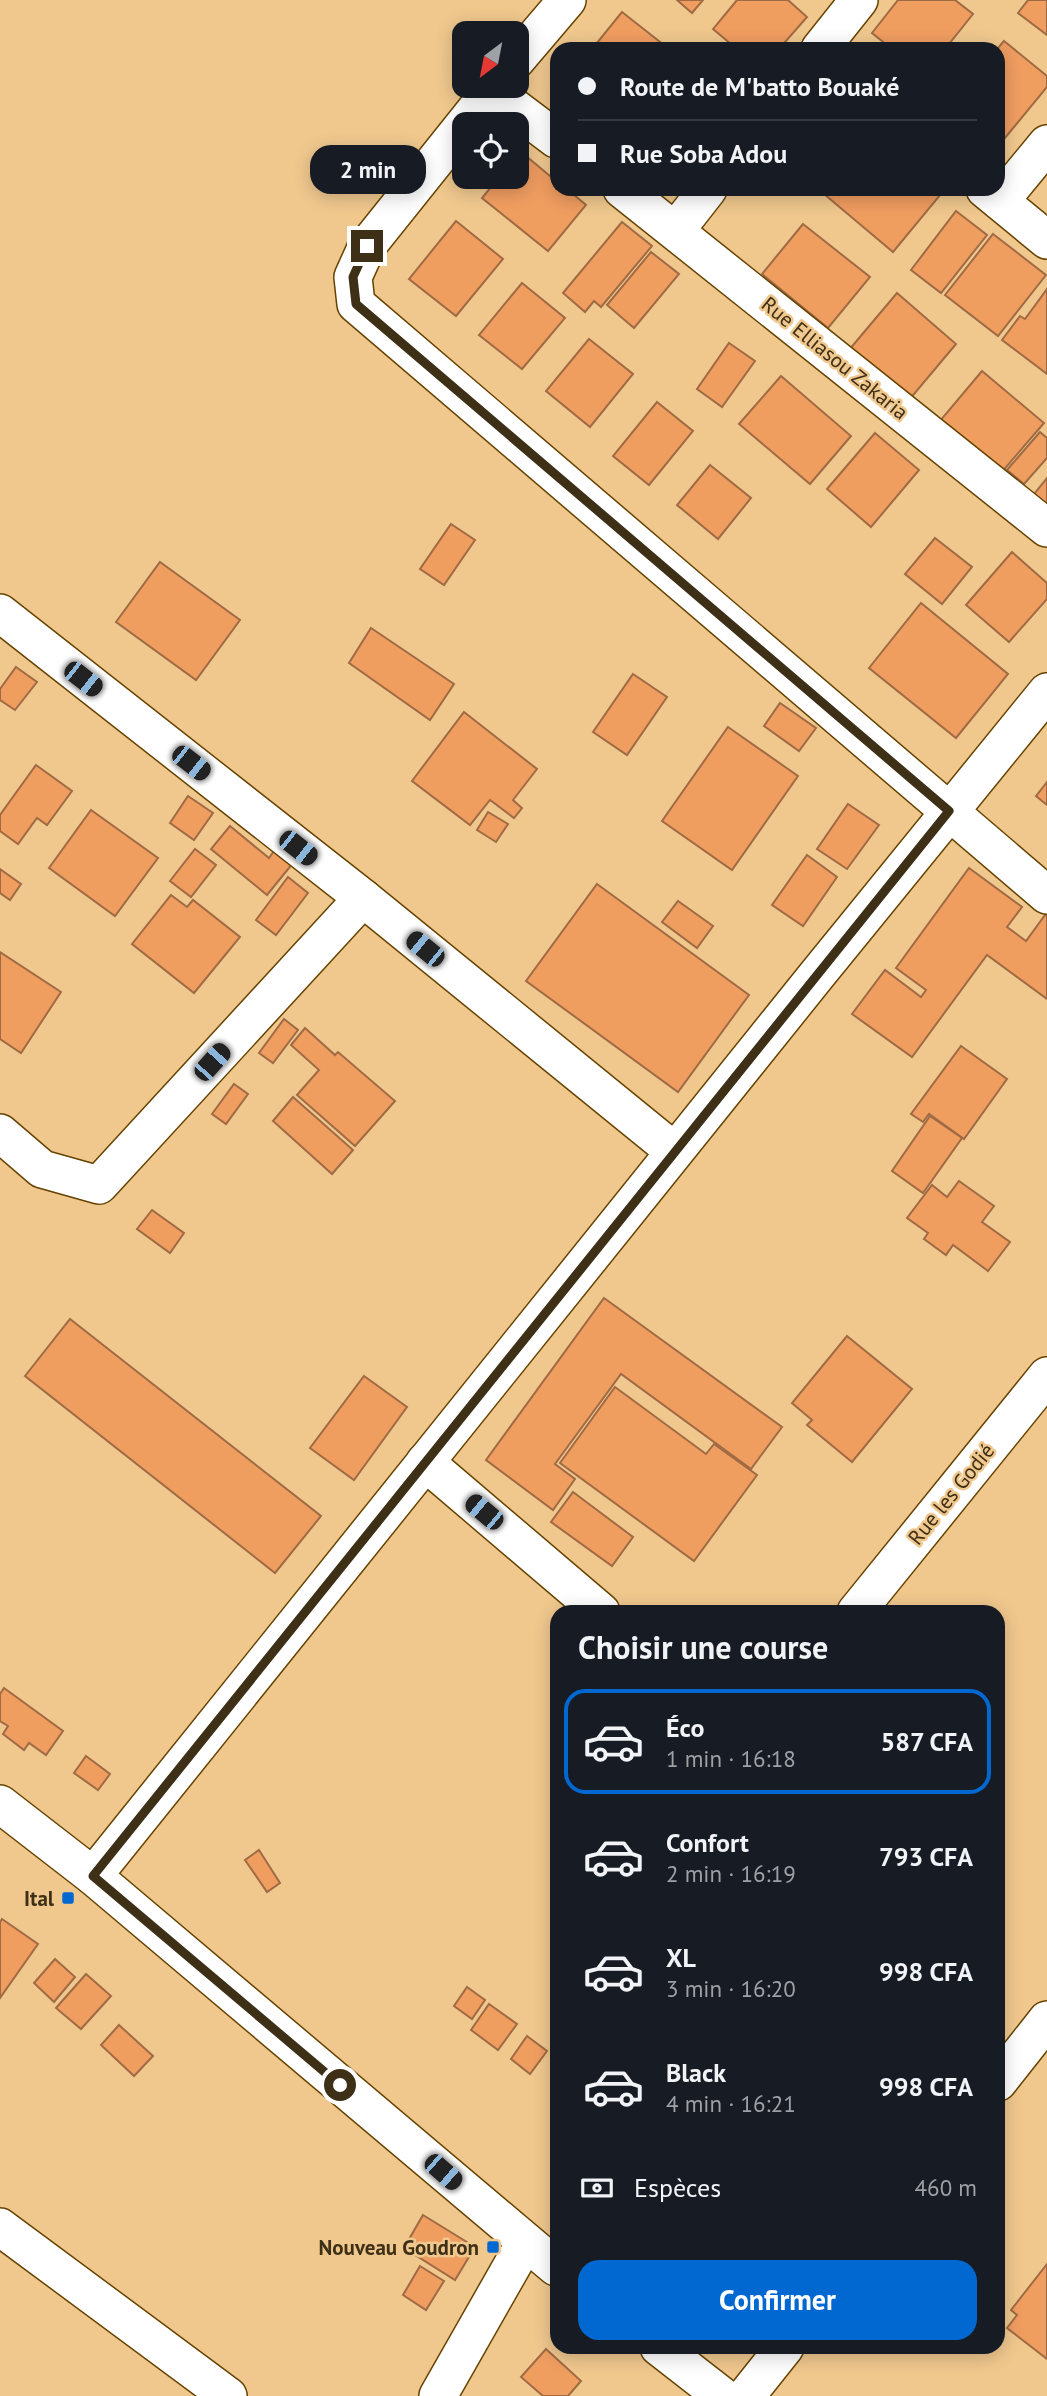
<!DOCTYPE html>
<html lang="fr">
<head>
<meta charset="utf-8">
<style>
  body { margin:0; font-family:"PT Sans",sans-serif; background:#20242c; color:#f1f3f6; height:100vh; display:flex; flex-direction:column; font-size:26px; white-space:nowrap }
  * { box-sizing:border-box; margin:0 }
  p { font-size:23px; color:#9ea1a6 }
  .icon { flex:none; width:38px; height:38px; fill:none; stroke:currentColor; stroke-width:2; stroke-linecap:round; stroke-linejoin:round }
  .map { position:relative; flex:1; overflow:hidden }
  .panel { position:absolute; left:550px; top:1605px; width:455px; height:749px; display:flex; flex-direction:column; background:#171b24; border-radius:21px; box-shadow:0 4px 18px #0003 }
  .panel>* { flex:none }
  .hud { position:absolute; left:550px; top:42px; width:455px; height:154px; border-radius:21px; box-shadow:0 4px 18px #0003; display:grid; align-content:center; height:154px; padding:0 28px; background:#171b24 }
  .needle { width:46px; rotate:212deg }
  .tools { position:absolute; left:452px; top:21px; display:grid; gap:14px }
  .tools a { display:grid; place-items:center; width:77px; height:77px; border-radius:14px; background:#171b24; box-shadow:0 4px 18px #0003; font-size:35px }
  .end { position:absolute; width:32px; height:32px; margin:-16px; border:9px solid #3e2f17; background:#fff; box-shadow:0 0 0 4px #fff }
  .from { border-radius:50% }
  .bubble { position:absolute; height:49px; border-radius:21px; background:#171b24; box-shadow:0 4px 18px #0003; font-size:23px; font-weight:600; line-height:49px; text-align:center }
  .car { position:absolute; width:21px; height:42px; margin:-21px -10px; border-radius:9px; box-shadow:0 0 5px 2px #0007; background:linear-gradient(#222 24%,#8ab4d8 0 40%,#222 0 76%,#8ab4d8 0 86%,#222 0) }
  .hud b { display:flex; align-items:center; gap:24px; height:66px; font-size:26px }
  .hud b+b { border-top:2px solid #363941 }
  .hud i { width:18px; height:18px; background:#f1f3f6 }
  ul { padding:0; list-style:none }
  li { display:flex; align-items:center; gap:21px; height:105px; margin:0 14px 10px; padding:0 14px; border:4px solid transparent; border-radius:21px }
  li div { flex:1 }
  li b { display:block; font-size:26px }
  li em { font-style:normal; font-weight:600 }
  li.selected { border-color:#0268d1 }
  li>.icon { width:63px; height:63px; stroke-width:1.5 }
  h2 { padding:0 28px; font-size:32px; line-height:84px }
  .pay { display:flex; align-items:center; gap:18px; height:77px; padding:0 28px; font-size:26px }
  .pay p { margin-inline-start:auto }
  .cta { display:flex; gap:14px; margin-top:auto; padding:14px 28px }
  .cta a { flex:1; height:80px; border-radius:21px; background:#0268d1; color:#fff; font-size:28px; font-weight:600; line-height:80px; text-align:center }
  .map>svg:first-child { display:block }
  .building { fill:#f09d60; stroke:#a06b44; stroke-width:2 }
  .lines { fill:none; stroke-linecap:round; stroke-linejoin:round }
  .minor-casing { stroke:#664300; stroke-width:40 }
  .minor { stroke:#fff; stroke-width:37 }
  .route { stroke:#3e2f17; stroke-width:9 }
  .poi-dot { fill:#0268d1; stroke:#f0c88e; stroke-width:2.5 }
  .labels { text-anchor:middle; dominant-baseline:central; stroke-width:5; stroke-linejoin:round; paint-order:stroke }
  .street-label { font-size:21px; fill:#3e2f17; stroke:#f0c88e }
  .poi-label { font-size:21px; font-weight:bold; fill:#3e2f17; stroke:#f0c88e; text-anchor:end }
</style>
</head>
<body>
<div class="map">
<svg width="1047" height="2396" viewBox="0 0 1047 2396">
  <rect width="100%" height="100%" fill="#f0c88e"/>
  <g class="building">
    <polygon points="677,0 703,0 692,13"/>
    <polygon points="737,0 788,0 807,17 779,49 737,49 713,29"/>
    <polygon points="898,0 955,0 973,14 945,49 892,49 872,33"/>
    <polygon points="1028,0 1047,0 1047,35 1018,13"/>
    <polygon points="622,12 669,49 592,49"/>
    <polygon points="1004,41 1047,76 1047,87 1000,144 998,141 997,49"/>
    <polygon points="520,151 556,181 556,189 567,189 586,205 548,251 482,198 499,177 516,177 516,155"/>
    <polygon points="829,189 935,189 941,194 893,252 824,194"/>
    <polygon points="956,211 987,235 941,293 911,270"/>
    <polygon points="456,221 503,259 456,316 409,279"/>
    <polygon points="622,222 652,246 601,307 594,301 585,312 563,293"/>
    <polygon points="803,224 870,277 828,328 762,274"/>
    <polygon points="993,234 1046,275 998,336 945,295"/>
    <polygon points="651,252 679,274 634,328 607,305"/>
    <polygon points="522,283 565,318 522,369 479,335"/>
    <polygon points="1047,289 1047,374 1002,340 1020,316 1025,319"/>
    <polygon points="897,293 956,344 909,400 849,350"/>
    <polygon points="589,339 633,374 590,427 546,391"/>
    <polygon points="729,343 755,361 722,407 697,389"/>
    <polygon points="982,371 1044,423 1001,473 939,422"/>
    <polygon points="781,376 851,436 810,484 739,424"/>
    <polygon points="657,402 693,431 649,485 613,456"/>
    <polygon points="1040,432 1047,438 1047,458 1024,484 1007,470"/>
    <polygon points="875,433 919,470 871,527 827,489"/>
    <polygon points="710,465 751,498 718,539 677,505"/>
    <polygon points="1047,478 1047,505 1034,494"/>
    <polygon points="451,524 475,540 444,585 420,569"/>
    <polygon points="935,538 972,567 942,604 905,574"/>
    <polygon points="1012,552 1047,583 1047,599 1009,642 966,605"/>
    <polygon points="160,562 240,620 196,680 116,622"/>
    <polygon points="921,603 1008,674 956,738 869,668"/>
    <polygon points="371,628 454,684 430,720 349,663"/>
    <polygon points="16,667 37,682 15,710 0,700 0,689"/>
    <polygon points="633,674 667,697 627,755 593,732"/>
    <polygon points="780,703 816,728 799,751 764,726"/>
    <polygon points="464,712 537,769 513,800 522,808 514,818 490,800 470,825 412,781"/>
    <polygon points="728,727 798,776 732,870 662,821"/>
    <polygon points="36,765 72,791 47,825 37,818 18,844 0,831 0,815"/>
    <polygon points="1047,782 1047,805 1036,796"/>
    <polygon points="188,796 213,813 194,840 170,823"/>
    <polygon points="848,804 879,825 847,869 817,849"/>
    <polygon points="91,810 158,858 115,916 49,868"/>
    <polygon points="488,812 508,824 496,842 477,830"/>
    <polygon points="230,826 269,858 276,848 293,863 267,895 211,849"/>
    <polygon points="195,849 216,865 191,897 170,881"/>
    <polygon points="807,855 837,877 803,926 772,905"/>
    <polygon points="969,868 1022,907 1007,927 1026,941 1045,915 1047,916 1047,999 987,955 912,1057 852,1014 885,970 921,997 926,990 896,968"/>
    <polygon points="0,869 21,884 10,900 0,893"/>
    <polygon points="288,877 308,893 276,935 256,920"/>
    <polygon points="597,884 749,995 678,1092 526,981"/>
    <polygon points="171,895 187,907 193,900 240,937 194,993 132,944"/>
    <polygon points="678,901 713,926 697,948 662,922"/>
    <polygon points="0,952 61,992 21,1053 0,1039"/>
    <polygon points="284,1019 298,1030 273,1063 259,1053"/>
    <polygon points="305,1028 335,1055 338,1052 395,1101 355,1146 297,1095 319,1070 291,1045"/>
    <polygon points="961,1046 1007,1079 964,1139 929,1114 923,1122 911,1114"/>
    <polygon points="234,1084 248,1094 226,1124 212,1114"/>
    <polygon points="293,1097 353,1150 332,1174 273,1121"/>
    <polygon points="930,1116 962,1138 923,1193 892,1171"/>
    <polygon points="959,1181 994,1206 982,1222 1010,1242 988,1271 953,1245 946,1255 924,1239 928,1233 907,1218 932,1185 947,1197"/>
    <polygon points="152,1210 184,1233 170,1253 137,1229"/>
    <polygon points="604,1298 782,1427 751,1469 621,1374 555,1464 575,1479 553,1510 486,1460"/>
    <polygon points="70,1319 321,1516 275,1573 25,1376"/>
    <polygon points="847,1336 912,1389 852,1462 807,1425 812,1420 792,1403"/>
    <polygon points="364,1376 407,1407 354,1480 310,1448"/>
    <polygon points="615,1387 706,1454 714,1444 757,1475 694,1561 560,1463"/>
    <polygon points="573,1492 633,1537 612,1566 551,1522"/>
    <polygon points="4,1688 63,1731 46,1755 29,1743 24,1750 3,1734 8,1726 0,1721 0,1694"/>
    <polygon points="86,1756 110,1774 98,1790 74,1773"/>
    <polygon points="259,1850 280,1883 267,1892 245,1860"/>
    <polygon points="2,1919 38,1944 0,1998 0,1922"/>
    <polygon points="55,1959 75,1977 54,2002 34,1983"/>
    <polygon points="86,1974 111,1996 81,2029 56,2008"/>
    <polygon points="467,1987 485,2000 472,2019 454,2006"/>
    <polygon points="489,2004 517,2024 498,2050 471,2030"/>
    <polygon points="119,2025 153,2056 134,2076 101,2045"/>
    <polygon points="527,2036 547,2051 530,2074 511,2059"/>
    <polygon points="423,2215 475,2247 455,2280 404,2248"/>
    <polygon points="1047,2264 1047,2359 1007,2328 1017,2315 1011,2310"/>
    <polygon points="420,2266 444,2281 426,2310 403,2295"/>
    <polygon points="546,2349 581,2381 568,2396 543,2396 521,2377"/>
  </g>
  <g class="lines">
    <g class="minor-casing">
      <g id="minor">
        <polyline points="820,49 859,0"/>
        <polyline points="516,60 567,0"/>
        <polyline points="495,86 367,246 353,277 356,304 1047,895"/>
        <polyline points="491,90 556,139"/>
        <polyline points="622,189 1047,528"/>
        <polyline points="985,189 1047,240"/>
        <polyline points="1000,201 1047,144"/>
        <polyline points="676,230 708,189"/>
        <polyline points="0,613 363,898 674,1151"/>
        <polyline points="0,1133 42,1169 99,1185 363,898"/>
        <polyline points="425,1462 601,1612"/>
        <polyline points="856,1612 1047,1376"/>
        <polyline points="0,1804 93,1876 556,2267"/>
        <polyline points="93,1876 816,976 1047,692"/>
        <polyline points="998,2082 1047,2020"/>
        <polyline points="0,2227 228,2396"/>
        <polyline points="659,2347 722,2396"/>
        <polyline points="438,2396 525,2243"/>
        <polyline points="746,2396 785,2347"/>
      </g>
    </g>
    <use href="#minor" class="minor"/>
  </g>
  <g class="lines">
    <polyline class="route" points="340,2085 93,1876 949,811 356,304 353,277 367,246"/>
  </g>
  <g class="poi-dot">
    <rect x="61" y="1891" width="14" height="14" rx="3.5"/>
    <rect x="486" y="2240" width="14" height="14" rx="3.5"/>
  </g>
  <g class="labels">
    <g class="street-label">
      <text transform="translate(835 358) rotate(39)">Rue Elliasou Zakaria</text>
      <text transform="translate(951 1494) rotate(-51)">Rue les Godié</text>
    </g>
    <g class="poi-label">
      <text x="54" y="1898">Ital</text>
      <text x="479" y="2247">Nouveau Goudron</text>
    </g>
  </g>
</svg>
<div class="tools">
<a><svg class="needle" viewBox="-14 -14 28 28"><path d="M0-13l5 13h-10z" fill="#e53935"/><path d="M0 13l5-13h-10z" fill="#9ea1a6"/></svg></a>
<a><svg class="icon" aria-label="locate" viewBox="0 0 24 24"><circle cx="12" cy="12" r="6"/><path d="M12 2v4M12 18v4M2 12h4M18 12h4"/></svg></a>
</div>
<i class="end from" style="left:340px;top:2085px"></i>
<i class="end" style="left:367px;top:246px"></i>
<div class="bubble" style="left:310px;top:145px;width:116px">2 min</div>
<i class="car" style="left:83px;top:679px;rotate:128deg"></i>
<i class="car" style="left:191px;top:763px;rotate:128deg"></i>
<i class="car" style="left:298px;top:848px;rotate:128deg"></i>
<i class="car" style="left:425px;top:949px;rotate:309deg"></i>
<i class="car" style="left:212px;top:1062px;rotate:42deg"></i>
<i class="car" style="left:484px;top:1512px;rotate:310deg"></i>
<i class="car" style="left:443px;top:2172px;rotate:131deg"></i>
<div class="hud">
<b><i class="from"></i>Route de M'batto Bouaké</b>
<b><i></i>Rue Soba Adou</b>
</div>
<section class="panel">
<h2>Choisir une course</h2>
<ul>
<li class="selected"><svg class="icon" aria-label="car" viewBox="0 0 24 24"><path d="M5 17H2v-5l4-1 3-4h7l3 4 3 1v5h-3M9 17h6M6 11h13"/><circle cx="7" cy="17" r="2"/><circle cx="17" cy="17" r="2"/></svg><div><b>Éco</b><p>1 min · 16:18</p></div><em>587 CFA</em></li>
<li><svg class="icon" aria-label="car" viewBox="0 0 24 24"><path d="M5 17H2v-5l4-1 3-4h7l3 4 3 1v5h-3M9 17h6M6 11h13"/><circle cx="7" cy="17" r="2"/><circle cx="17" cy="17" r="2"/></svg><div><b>Confort</b><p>2 min · 16:19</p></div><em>793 CFA</em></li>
<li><svg class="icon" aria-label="car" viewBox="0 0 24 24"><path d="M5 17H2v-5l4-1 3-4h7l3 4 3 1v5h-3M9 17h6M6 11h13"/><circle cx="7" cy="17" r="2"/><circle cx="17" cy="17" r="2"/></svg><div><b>XL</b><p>3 min · 16:20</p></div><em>998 CFA</em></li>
<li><svg class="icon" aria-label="car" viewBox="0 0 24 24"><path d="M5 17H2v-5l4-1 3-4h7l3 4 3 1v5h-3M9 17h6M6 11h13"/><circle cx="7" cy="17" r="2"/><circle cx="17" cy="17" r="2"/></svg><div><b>Black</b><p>4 min · 16:21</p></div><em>998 CFA</em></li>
</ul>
<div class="pay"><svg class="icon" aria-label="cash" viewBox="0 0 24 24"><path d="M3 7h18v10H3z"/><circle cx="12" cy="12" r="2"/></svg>Espèces<p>460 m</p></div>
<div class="cta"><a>Confirmer</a></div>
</section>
</div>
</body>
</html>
